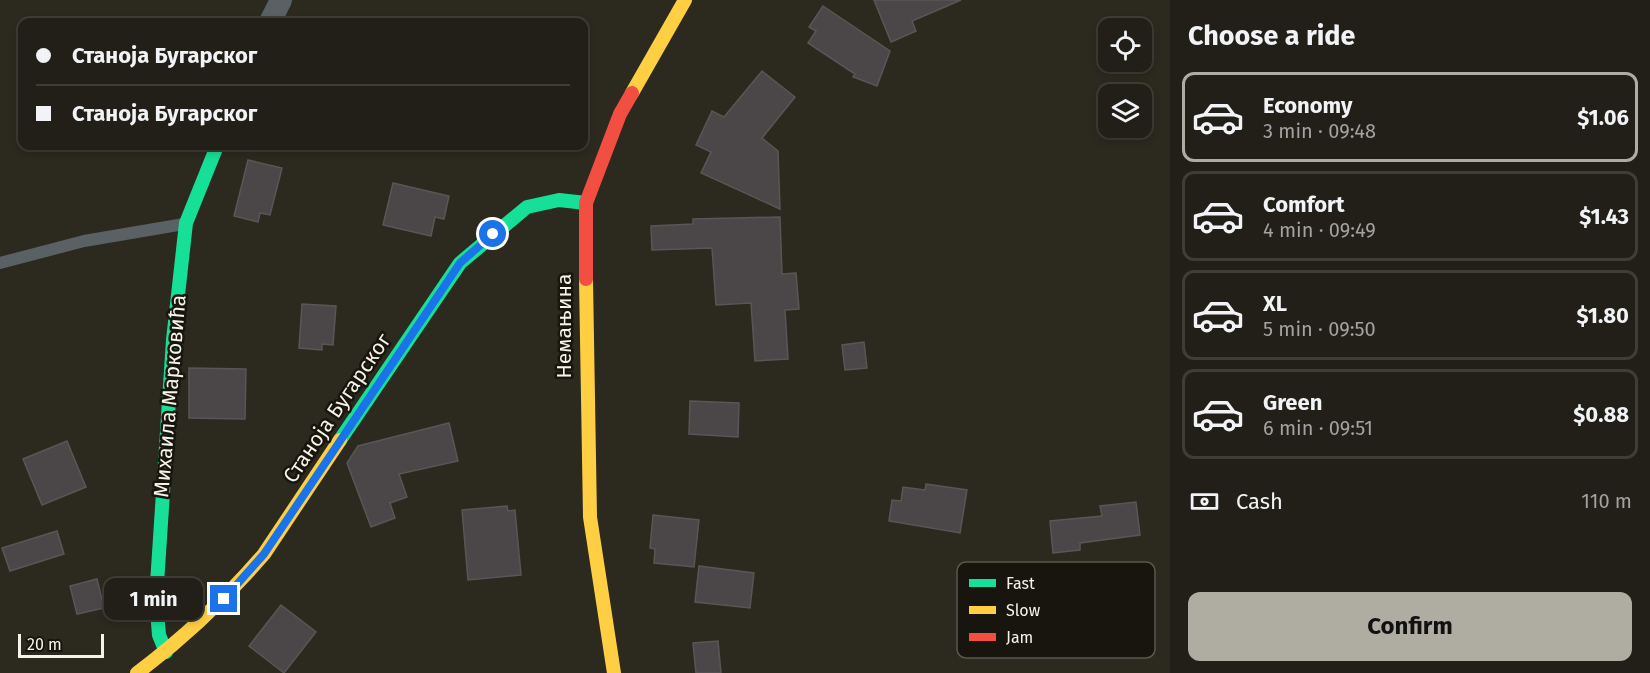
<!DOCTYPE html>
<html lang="en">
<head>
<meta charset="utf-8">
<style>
  body { margin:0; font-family:"Fira Sans",sans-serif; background:#292720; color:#f1f3f6; height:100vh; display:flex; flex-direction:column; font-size:22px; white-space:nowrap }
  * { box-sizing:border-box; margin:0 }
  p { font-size:20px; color:#a2a2a1 }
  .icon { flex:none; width:33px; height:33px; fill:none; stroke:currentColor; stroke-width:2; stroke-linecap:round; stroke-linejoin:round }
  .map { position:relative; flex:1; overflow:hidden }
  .details { display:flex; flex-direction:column; background:#211f17; width:480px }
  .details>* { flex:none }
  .hud { position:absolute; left:18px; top:18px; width:570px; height:132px; border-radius:12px; box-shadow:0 3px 9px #0003,0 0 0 2px #3e3d36; display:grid; align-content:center; height:132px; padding:0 18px; background:#211f17 }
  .buttons { position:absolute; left:1098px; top:18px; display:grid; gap:12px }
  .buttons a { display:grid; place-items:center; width:54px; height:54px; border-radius:12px; background:#211f17; box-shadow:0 3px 9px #0003,0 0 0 2px #3e3d36; font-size:30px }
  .scale { position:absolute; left:18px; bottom:15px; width:86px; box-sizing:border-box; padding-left:6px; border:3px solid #f6f3e8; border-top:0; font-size:16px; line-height:21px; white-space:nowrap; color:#f6f3e8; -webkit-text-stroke:4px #17150d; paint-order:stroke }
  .end { position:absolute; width:27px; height:27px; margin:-14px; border:8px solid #1a73e8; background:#fff; box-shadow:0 0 0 3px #fff }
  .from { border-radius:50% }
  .bubble { position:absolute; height:42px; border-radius:12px; background:#211f17; box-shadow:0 3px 9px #0003,0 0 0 2px #3e3d36; font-size:20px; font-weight:700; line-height:42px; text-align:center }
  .hud b { display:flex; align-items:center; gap:21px; height:57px; font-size:22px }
  .hud b+b { border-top:2px solid #3e3d36 }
  .hud i { width:15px; height:15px; background:#f1f3f6 }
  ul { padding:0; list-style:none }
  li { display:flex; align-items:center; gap:18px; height:90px; margin:0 12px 9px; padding:0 6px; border:3px solid #3e3d36; border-radius:12px }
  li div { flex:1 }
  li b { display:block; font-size:22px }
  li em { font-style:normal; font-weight:700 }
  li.on { border-color:#afaca2 }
  li>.icon { width:54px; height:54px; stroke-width:1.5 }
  h2 { padding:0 18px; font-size:27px; line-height:72px }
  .pay { display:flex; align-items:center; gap:15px; height:66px; padding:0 18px; font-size:22px }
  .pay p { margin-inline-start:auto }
  .action { display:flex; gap:12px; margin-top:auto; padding:12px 18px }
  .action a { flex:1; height:69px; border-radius:12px; background:#afaca2; color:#111; font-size:24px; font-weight:700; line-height:69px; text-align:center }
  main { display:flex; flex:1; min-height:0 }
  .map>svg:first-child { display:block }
  .building { fill:#4b4748; stroke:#595655; stroke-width:1.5 }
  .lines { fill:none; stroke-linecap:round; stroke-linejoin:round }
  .lane { stroke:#5a6164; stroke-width:12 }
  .street { stroke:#5a6164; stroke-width:22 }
  .fast { stroke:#16e098; stroke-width:14 }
  .slow { stroke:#ffcf43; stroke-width:14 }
  .jam { stroke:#f24e42; stroke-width:14 }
  .route { stroke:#1a73e8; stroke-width:8 }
  .labels { text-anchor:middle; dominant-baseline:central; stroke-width:5; stroke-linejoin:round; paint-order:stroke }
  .street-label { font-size:21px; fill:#f6f3e8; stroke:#17150d }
  .key { fill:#17150d; stroke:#5a584f; stroke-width:1.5 }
  .key-label { font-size:16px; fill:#f6f3e8 }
</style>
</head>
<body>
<main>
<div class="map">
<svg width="1170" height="673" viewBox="0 0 1170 673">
  <rect width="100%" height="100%" fill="#2c291f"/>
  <g class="building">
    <polygon points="874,0 961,0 912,21 916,31 891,42"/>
    <polygon points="823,6 890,51 877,86 853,77 855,74 808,43 816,31 809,27"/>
    <polygon points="762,71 795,97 762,138 778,151 780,209 701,173 711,152 696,145 712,111 724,117"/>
    <polygon points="248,160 282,168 270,215 260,213 258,222 234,216"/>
    <polygon points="393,183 449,196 444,219 435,217 431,236 383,225"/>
    <polygon points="780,217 782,274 796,273 799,309 785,310 788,359 755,361 751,303 716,305 712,248 652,250 651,226 693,224 693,219"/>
    <polygon points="302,304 336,306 333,345 322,344 322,350 299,348"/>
    <polygon points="864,342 867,368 845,370 842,345"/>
    <polygon points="189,368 246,369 245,419 189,418"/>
    <polygon points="690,401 739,403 738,437 689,434"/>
    <polygon points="449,423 458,461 399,474 407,497 390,503 395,518 371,527 347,463 358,446"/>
    <polygon points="67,441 86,487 42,505 23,459"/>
    <polygon points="926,484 967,490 960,533 889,521 892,500 901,501 903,487 925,490"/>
    <polygon points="1136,502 1140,535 1080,543 1080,550 1053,553 1050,521 1102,516 1100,506"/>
    <polygon points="507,506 508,511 515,510 521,575 468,580 462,510"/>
    <polygon points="653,515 699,520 694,567 654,563 655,549 650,548"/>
    <polygon points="57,531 64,554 10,571 2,548"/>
    <polygon points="699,566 754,573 750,608 695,602"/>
    <polygon points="97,579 104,608 77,614 70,586"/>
    <polygon points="281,605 316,632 284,673 249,646"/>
    <polygon points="718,641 721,673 696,673 693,643"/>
  </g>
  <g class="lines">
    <polyline class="lane" points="0,263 84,241 184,224"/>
    <polyline class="street" points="270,22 281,0"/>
    <g class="fast">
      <polyline points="340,440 460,263 527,207 559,200 586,203"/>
      <polyline points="166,652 159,635 156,599 173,340 186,223 217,146"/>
    </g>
    <g class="slow">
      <polyline points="632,93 685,0"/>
      <polyline points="586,279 590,517 614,673"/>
      <path d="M137 673C184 638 226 598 264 554L340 440"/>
    </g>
    <polyline class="jam" points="586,279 586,203 620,114 632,93"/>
  </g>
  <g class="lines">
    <polyline class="route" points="224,599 264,554 460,263 493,234"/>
  </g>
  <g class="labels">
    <g class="street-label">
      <text transform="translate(564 326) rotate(-90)">Немањина</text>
      <text transform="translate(170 396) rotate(-85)">Михаила Марковића</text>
      <text transform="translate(337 408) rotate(-56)">Станоја Бугарског</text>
    </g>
  </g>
  <rect x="957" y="562" width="198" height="96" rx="9" class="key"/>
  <rect x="969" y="579" width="27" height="8" fill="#16e098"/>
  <rect x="969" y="606" width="27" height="8" fill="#ffcf43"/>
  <rect x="969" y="633" width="27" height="8" fill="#f24e42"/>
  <g class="key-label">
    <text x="1006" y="589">Fast</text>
    <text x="1006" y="616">Slow</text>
    <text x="1006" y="643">Jam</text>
  </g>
</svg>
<div class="buttons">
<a><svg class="icon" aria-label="locate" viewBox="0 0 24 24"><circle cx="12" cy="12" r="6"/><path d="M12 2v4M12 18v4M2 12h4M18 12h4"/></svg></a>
<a><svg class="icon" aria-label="layers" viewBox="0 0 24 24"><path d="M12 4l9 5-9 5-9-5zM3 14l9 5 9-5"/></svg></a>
</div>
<div class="scale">20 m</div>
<i class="end from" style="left:493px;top:234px"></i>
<i class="end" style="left:224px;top:599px"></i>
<div class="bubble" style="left:104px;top:578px;width:99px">1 min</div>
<div class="hud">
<b><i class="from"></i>Станоја Бугарског</b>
<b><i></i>Станоја Бугарског</b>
</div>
</div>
<section class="details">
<h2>Choose a ride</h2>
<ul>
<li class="on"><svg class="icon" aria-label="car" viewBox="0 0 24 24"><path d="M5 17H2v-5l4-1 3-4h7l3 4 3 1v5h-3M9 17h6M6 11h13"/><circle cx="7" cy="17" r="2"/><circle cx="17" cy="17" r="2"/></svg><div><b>Economy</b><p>3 min · 09:48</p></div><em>$1.06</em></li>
<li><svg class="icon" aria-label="car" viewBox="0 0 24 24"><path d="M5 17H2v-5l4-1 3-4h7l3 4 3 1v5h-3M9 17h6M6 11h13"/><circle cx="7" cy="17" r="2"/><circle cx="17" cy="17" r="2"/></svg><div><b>Comfort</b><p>4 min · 09:49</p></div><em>$1.43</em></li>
<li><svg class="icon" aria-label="car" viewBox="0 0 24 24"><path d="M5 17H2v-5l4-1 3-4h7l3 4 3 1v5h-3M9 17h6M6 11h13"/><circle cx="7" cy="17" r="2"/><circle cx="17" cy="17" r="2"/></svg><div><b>XL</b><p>5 min · 09:50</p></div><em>$1.80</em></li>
<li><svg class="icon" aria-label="car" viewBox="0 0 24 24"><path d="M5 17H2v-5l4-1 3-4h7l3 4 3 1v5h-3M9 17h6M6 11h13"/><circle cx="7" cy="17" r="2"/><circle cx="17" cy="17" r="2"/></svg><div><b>Green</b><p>6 min · 09:51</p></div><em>$0.88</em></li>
</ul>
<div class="pay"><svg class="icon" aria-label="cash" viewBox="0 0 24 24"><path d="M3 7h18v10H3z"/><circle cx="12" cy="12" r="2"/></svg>Cash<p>110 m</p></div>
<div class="action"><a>Confirm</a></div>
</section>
</main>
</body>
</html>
